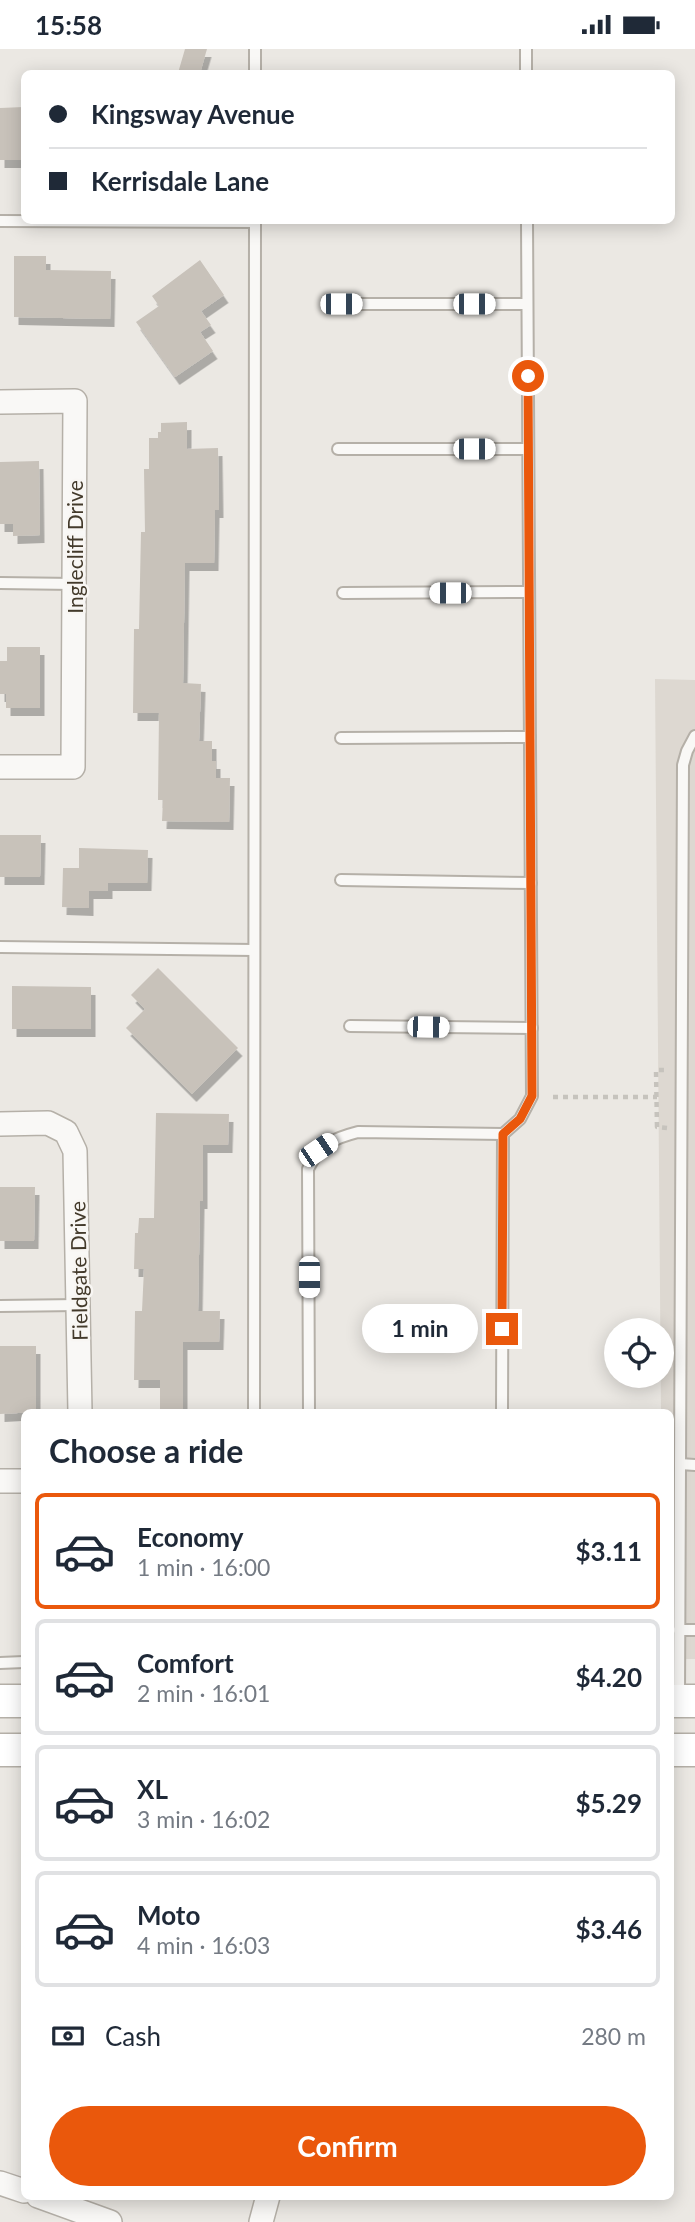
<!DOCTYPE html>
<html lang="en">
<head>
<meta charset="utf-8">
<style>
  body { margin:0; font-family:Lato,sans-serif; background:#f2f2f3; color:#1f2937; height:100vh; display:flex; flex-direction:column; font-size:26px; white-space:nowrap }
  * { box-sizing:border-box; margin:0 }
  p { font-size:23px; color:#747a83 }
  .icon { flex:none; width:38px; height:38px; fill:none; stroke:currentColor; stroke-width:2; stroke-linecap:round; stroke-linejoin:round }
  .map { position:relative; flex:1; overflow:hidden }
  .drawer { position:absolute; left:21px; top:1360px; width:653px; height:791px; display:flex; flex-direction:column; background:#fff; border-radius:10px; box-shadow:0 4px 18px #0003 }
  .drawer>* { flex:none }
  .guide { position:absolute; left:21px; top:21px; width:654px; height:154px; border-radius:10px; box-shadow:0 4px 18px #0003; display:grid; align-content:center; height:154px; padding:0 28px; background:#fff }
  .buttons { position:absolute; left:604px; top:1269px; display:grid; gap:14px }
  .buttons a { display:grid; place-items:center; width:70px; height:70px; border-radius:50%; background:#fff; box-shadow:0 4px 18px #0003; font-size:35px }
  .end { position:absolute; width:32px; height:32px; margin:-16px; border:9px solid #ea580c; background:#fff; box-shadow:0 0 0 4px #fff }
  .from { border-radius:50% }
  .bubble { position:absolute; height:49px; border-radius:24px; background:#fff; box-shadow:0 4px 18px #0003; font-size:23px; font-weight:700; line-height:49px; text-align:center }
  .car { position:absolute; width:21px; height:42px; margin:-21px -10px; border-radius:9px; box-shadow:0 0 5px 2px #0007; background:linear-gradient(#fff 24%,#345 0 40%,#fff 0 76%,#345 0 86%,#fff 0) }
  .guide b { display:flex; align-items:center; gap:24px; height:66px; font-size:26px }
  .guide b+b { border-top:2px solid #e0e1e3 }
  .guide i { width:18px; height:18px; background:#1f2937 }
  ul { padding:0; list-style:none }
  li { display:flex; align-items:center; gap:21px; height:116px; margin:0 14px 10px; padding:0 14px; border:4px solid #e0e1e3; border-radius:10px }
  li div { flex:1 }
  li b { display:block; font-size:26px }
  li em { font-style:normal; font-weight:700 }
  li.current { border-color:#ea580c }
  li>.icon { width:63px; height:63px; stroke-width:1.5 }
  h2 { padding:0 28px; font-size:32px; line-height:84px }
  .pay { display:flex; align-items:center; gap:18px; height:77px; padding:0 28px; font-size:26px }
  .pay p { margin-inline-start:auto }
  .button { display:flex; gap:14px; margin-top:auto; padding:14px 28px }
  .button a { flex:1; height:80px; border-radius:42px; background:#ea580c; color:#fff; font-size:28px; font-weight:700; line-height:80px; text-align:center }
  .status { display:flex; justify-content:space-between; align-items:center; height:49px; padding:0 35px; background:#fff; direction:ltr }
  .status svg { height:19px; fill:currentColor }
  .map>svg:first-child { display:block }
  .built { fill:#ddd8d1 }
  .building { fill:#c8c2ba; filter:url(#shadow) }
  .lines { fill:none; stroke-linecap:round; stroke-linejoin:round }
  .lane-casing { stroke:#b5b0a8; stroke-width:14 }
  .street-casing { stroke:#b5b0a8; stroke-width:26 }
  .secondary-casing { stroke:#b5b0a8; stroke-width:35 }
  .path { stroke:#c6c3bd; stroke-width:4.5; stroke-dasharray:5 5; stroke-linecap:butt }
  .lane { stroke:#f9f8f6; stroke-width:10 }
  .street { stroke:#f9f8f6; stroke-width:23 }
  .secondary { stroke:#fff; stroke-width:32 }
  .route { stroke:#ea580c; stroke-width:9 }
  .labels { text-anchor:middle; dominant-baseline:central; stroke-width:5; stroke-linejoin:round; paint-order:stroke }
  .street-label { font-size:21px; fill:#433a2b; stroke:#f8f6f3 }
</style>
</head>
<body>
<div class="status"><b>15:58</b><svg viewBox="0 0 49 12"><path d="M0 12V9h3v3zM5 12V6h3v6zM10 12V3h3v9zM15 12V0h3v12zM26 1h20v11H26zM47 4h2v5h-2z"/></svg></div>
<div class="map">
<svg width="695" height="2173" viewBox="0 0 695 2173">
  <defs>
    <filter id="shadow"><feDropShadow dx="4.5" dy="8" stdDeviation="0" flood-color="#0004"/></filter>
  </defs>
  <rect width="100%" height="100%" fill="#ebe8e3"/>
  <polygon class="built" points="655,630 695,631 695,1610 670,1610 670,1363 661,1363"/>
  <g class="building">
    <polygon points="185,0 207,0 200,24 178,24"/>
    <polygon points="24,58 24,111 0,111 0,59"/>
    <polygon points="14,207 46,207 46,221 111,222 110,270 14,268"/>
    <polygon points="200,211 224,246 201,262 211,276 200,283 213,302 175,328 136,273 159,257 152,247"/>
    <polygon points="187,373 187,400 218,399 219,461 215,461 214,514 185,514 183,634 201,635 199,692 212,692 212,712 216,712 216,729 230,729 229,773 162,772 163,751 158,751 159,664 133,664 134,580 139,580 141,483 145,483 144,420 149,420 149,389 158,389 158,383 161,383 161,374"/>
    <polygon points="39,412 40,486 13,487 13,475 0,475 0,413"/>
    <polygon points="7,598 40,598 40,659 6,659 6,645 0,645 0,612 7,612"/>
    <polygon points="0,786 41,786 40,828 0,828"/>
    <polygon points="79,799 148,801 147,834 108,834 108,842 89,842 89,859 62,858 63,819 79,819"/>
    <polygon points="158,919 238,999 192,1045 126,979 145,960 131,946"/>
    <polygon points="12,937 91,938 91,980 12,980"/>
    <polygon points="156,1064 229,1065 228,1096 203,1096 203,1152 200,1152 198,1262 220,1262 219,1293 183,1293 183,1363 160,1363 160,1331 134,1331 135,1262 142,1262 144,1220 134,1220 135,1184 138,1184 139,1169 154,1169"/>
    <polygon points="0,1138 35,1138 34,1192 0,1192"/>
    <polygon points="0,1297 36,1297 36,1363 0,1365"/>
  </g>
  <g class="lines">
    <g class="lane-casing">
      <g id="lane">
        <polyline points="526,0 526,24"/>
        <polyline points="255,24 255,0"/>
        <polyline points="0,172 255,173"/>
        <polyline points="341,255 527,255"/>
        <polyline points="338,400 528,400"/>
        <polyline points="0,534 74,535"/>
        <polyline points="343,544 529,543"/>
        <polyline points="341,689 530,688"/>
        <polyline points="341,831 531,834"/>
        <polyline points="0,898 254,901"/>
        <polyline points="350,977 532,979"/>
        <polyline points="0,1257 78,1256"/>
        <polyline points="254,1363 255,172"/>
        <path d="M309 1363 308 1120C321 1095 331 1090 358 1083L503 1085 520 1070 532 1047 527 172"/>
        <polyline points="502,1363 503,1085"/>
        <polyline points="680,1415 695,1416"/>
        <polyline points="679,1581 695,1581"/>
        <polyline points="0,1614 24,1613"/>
        <polyline points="679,1651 683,716 687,702 695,687"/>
      </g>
    </g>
    <g class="street-casing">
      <g id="street">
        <polyline points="0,353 75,352 73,718 0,718"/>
        <polyline points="0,1075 48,1074 66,1083 75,1102 80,1363"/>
        <polyline points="0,1432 24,1432"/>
        <polyline points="0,2134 24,2142"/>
        <polyline points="38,2147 110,2173"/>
        <polyline points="261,2173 268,2147"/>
      </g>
    </g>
    <g class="secondary-casing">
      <g id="secondary">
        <polyline points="0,1652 24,1652"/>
        <polyline points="670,1652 695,1652"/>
        <polyline points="0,1701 24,1701"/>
        <polyline points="670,1701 695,1701"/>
      </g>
    </g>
    <g class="path">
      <polyline points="553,1048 657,1048"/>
      <polyline points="667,1079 657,1078 656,1021 668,1021"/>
    </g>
    <use href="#lane" class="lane"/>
    <use href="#street" class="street"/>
    <use href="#secondary" class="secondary"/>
  </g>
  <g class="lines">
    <polyline class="route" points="502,1280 503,1085 520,1070 532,1047 528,327"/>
  </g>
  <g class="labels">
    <g class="street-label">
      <text transform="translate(74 498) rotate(-90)">Inglecliff Drive</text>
      <text transform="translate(78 1222) rotate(-91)">Fieldgate Drive</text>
    </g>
  </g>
</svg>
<div class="buttons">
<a><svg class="icon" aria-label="locate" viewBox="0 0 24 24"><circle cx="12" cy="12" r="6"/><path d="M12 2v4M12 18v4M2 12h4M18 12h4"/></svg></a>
</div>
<i class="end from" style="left:528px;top:327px"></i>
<i class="end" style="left:502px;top:1280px"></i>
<div class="bubble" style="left:362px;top:1255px;width:116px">1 min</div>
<i class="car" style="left:341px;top:255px;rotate:90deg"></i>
<i class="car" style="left:474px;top:255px;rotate:90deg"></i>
<i class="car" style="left:474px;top:400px;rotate:90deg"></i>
<i class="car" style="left:450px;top:544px;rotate:270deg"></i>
<i class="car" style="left:428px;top:978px;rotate:91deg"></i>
<i class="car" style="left:318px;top:1101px;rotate:56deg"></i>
<i class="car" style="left:309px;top:1228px;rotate:180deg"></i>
<div class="guide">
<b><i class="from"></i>Kingsway Avenue</b>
<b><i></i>Kerrisdale Lane</b>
</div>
<section class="drawer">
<h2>Choose a ride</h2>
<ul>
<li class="current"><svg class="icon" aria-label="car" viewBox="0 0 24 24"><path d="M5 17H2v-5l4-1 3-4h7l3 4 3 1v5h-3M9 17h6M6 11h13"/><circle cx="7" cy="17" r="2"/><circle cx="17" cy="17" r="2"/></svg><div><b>Economy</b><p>1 min · 16:00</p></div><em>$3.11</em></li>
<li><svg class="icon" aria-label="car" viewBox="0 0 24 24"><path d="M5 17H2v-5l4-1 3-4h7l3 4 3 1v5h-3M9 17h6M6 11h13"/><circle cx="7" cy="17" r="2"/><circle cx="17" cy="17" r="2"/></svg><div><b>Comfort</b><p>2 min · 16:01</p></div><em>$4.20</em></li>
<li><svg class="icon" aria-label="car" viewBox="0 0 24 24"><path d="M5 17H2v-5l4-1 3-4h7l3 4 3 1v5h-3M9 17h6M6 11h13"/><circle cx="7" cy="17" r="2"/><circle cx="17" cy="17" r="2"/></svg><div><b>XL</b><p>3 min · 16:02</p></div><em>$5.29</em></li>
<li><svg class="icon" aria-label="car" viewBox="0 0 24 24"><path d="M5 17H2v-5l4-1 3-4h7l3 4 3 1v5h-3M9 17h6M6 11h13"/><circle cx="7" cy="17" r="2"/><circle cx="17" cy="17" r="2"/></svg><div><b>Moto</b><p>4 min · 16:03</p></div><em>$3.46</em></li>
</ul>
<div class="pay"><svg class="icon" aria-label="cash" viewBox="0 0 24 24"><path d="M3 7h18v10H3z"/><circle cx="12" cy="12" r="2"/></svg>Cash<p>280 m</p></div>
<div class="button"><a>Confirm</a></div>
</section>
</div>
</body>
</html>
